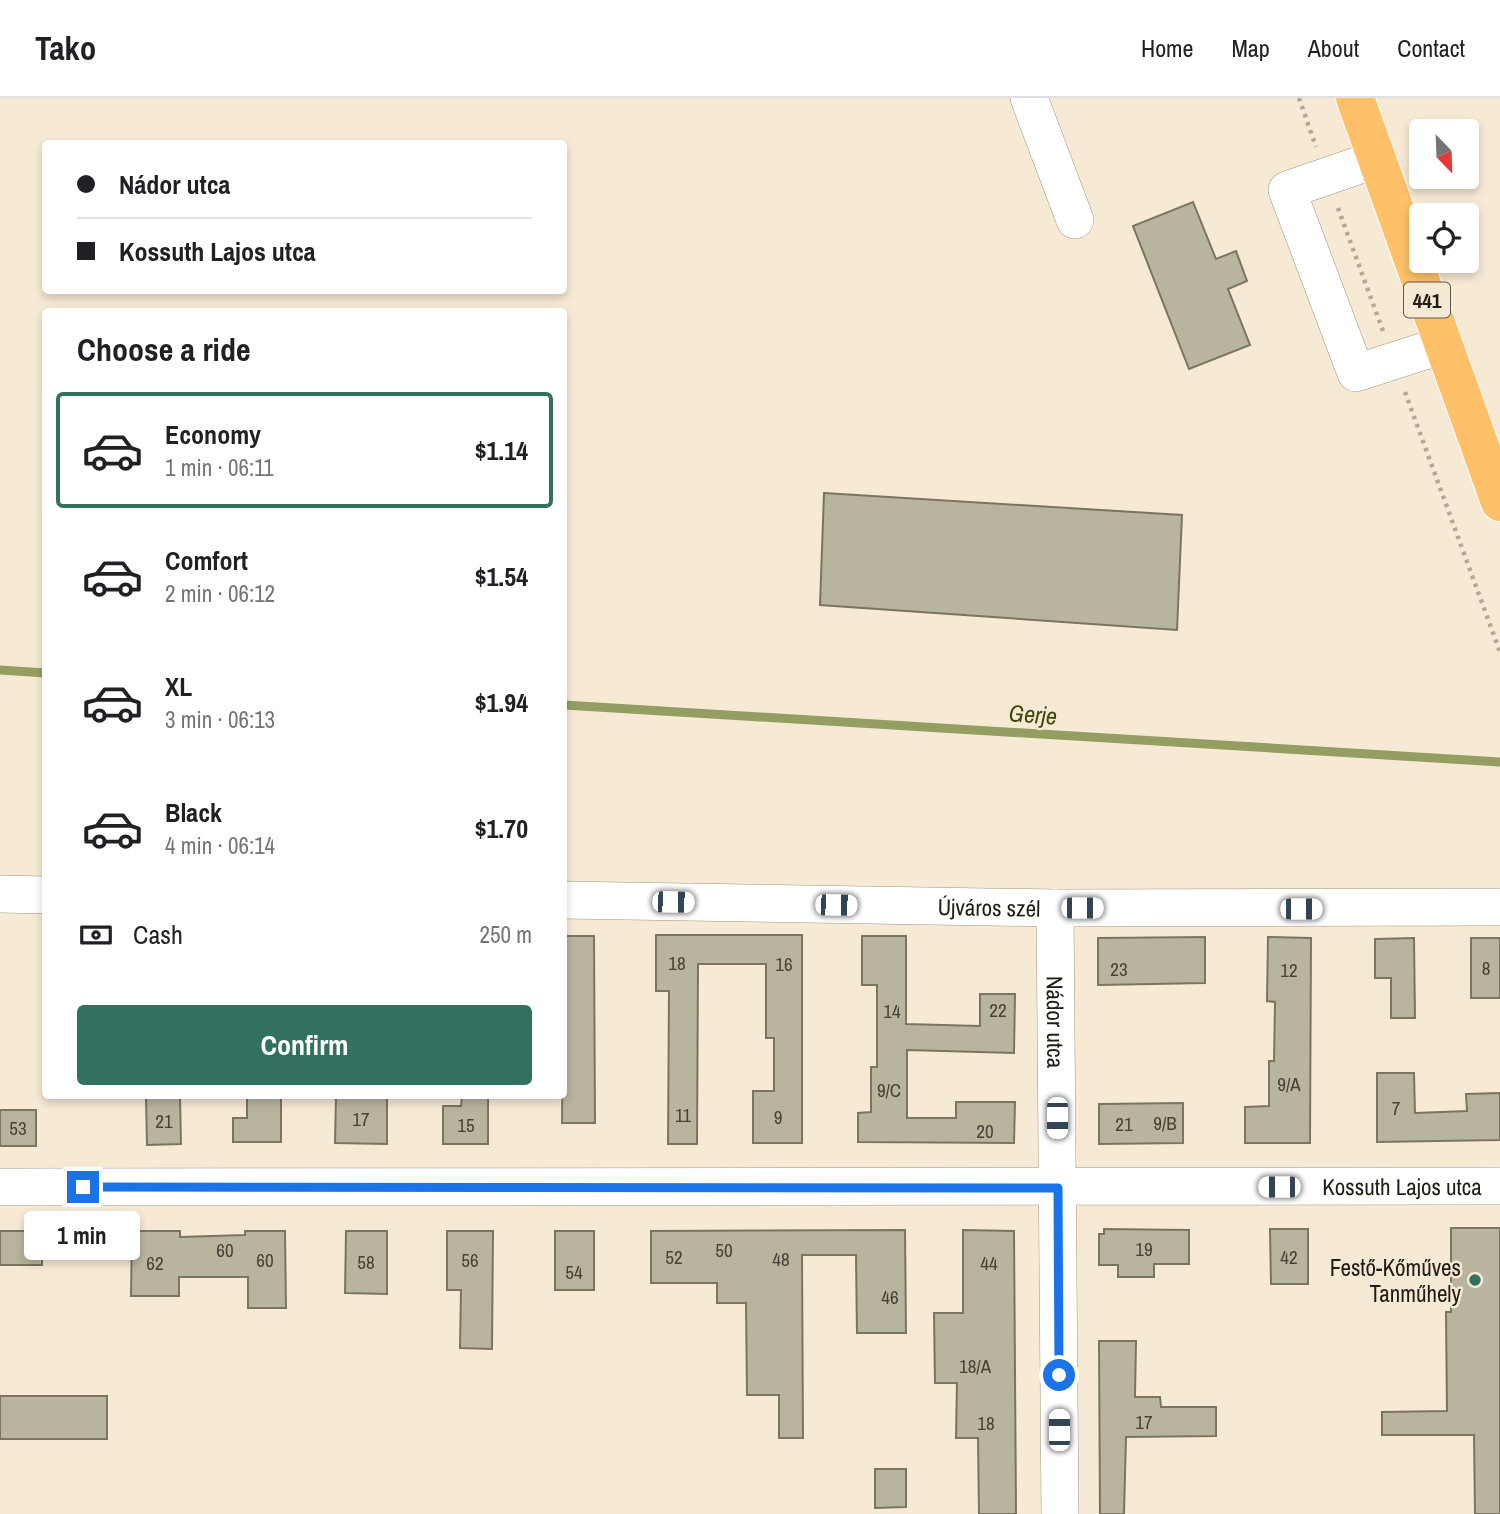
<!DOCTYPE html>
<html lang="en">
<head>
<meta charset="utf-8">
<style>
  body { margin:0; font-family:"Archivo Narrow",sans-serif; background:#f6f6f6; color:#202124; height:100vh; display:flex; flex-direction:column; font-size:26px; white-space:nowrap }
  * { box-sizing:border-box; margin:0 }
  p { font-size:23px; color:#757577 }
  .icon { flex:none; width:38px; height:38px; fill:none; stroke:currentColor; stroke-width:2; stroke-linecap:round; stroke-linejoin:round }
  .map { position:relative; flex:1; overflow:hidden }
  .side { position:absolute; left:42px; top:210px; width:525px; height:791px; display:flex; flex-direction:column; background:#fff; border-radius:7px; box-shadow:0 4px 10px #0003 }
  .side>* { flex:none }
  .top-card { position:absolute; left:42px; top:42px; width:525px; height:154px; border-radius:7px; box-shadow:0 4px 10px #0003; display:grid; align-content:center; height:154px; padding:0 35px; background:#fff }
  .needle { width:46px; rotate:157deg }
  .fabs { position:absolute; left:1409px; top:21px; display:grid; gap:14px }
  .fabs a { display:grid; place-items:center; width:70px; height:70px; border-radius:7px; background:#fff; box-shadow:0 4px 10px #0003; font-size:35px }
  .end { position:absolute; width:32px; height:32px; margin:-16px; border:9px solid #1a73e8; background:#fff; box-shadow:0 0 0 4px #fff }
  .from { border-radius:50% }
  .bubble { position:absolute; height:49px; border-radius:7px; background:#fff; box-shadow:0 4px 10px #0003; font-size:23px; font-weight:700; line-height:49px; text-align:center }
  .car { position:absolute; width:21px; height:42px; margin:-21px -10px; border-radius:9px; box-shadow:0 0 5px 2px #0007; background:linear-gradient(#fff 24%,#345 0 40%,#fff 0 76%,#345 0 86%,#fff 0) }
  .top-card b { display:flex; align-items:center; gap:24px; height:66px; font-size:26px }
  .top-card b+b { border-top:2px solid #e0e0e0 }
  .top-card i { width:18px; height:18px; background:#202124 }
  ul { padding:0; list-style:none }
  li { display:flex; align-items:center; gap:21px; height:116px; margin:0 14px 10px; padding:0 21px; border:4px solid transparent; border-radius:7px }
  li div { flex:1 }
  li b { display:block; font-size:26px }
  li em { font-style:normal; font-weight:700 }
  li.active { border-color:#32715f }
  li>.icon { width:63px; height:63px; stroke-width:1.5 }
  h2 { padding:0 35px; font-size:32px; line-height:84px }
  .pay { display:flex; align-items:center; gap:18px; height:77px; padding:0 35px; font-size:26px }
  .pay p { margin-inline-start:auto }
  .button { display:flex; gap:14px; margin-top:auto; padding:14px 35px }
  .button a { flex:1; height:80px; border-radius:7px; background:#32715f; color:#fff; font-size:28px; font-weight:700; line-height:80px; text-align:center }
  header { display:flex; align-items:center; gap:42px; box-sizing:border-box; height:98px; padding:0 35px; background:#fff; border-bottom:2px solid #e0e0e0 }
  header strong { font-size:33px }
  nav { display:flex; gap:38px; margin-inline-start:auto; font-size:24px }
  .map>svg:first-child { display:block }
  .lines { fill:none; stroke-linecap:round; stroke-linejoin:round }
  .stream { stroke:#949e62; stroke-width:9 }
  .building { fill:#b8b49d; stroke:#797560; stroke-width:2 }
  .minor-casing { stroke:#a19681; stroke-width:38 }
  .major-casing { stroke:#fff; stroke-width:40 }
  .path { stroke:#b3a897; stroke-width:4.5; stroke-dasharray:3.5 5; stroke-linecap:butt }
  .minor { stroke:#fff; stroke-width:37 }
  .major { stroke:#fec068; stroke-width:38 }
  .route { stroke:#1a73e8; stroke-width:9 }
  .poi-dot { fill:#32715f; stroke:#f7ead5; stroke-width:2.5 }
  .labels { text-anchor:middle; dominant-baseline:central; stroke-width:5; stroke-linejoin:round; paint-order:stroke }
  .number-label { font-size:19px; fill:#474236 }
  .shield { fill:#f7ead5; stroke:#615a4e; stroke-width:2 }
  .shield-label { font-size:21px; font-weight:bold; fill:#211c14 }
  .street-label { font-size:23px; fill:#211c14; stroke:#f7ead5 }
  .poi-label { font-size:23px; fill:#211c14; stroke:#f7ead5; text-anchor:end }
  .water-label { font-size:24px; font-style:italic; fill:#3e470a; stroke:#f7ead5 }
</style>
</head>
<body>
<header>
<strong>Tako</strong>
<nav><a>Home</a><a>Map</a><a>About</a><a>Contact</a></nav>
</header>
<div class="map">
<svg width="1500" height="1416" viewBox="0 0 1500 1416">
  <rect width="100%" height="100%" fill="#f7ead5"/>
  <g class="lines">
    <g class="stream">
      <polyline points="0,572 46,575"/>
      <polyline points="564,607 1500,664"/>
    </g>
  </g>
  <g class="building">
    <polygon points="1193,104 1216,161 1236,153 1247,183 1228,191 1250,247 1189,271 1133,128"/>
    <polygon points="824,395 1182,417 1177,532 820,507"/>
    <polygon points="656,837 802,837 802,1045 753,1045 753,993 774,993 774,940 766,940 766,866 698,866 697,1046 668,1046 669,893 656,893"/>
    <polygon points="564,838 594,838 595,1025 562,1025"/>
    <polygon points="862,838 906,838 906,926 980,928 980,896 1015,896 1014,955 907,952 907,1020 956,1020 956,1004 1015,1004 1014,1045 858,1044 858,1015 871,1014 871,969 877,969 877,887 862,887"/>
    <polygon points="1205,839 1205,885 1098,887 1098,840"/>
    <polygon points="1268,839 1311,840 1310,1045 1245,1045 1245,1009 1269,1008 1269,963 1274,963 1275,904 1267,903"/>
    <polygon points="1414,840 1415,920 1391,920 1391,880 1375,880 1375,841"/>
    <rect x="1471" y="840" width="29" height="60"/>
    <polygon points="1377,975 1414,975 1415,1015 1467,1013 1466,996 1500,995 1500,1042 1377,1044"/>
    <polygon points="247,998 281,998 281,1044 233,1044 233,1020 247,1020"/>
    <polygon points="336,998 387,998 387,1046 335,1045"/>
    <polygon points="462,998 488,998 488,1046 443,1046 443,1008 461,1008"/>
    <polygon points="180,999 181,1046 147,1047 146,1000"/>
    <polygon points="1183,1005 1183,1045 1099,1046 1099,1006"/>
    <rect x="0" y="1012" width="36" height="36"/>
    <polygon points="1451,1130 1500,1130 1500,1416 1475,1416 1474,1337 1382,1337 1382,1314 1447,1313 1446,1214 1451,1214"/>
    <polygon points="1104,1131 1189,1132 1189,1166 1154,1166 1154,1179 1118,1179 1118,1167 1099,1167 1099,1136 1104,1136"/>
    <polygon points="1270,1131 1308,1131 1308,1186 1271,1186"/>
    <polygon points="905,1132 906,1235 857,1235 856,1157 802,1157 803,1340 779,1340 779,1297 747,1297 746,1205 717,1205 717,1185 651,1185 651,1133"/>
    <polygon points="963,1132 1014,1133 1016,1416 979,1416 978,1340 956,1340 957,1285 935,1285 934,1215 963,1215"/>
    <rect x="0" y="1133" width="42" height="34"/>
    <polygon points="132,1133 180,1133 180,1139 245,1137 245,1133 285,1133 286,1210 248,1210 248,1179 179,1179 179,1198 131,1198"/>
    <polygon points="346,1133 387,1133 387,1196 345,1195"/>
    <polygon points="447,1133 493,1133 492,1251 460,1250 461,1192 447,1192"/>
    <rect x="555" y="1133" width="39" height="59"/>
    <polygon points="1099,1243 1136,1243 1135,1299 1160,1299 1161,1309 1216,1309 1216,1338 1126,1339 1124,1416 1100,1416"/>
    <rect x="0" y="1298" width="107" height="43"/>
    <polygon points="875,1371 906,1371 906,1409 875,1410"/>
  </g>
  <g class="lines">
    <g class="minor-casing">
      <g id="minor">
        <polyline points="1029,0 1075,122"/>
        <polyline points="1377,61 1287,92 1356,275 1443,247"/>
        <polyline points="0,796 46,797"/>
        <path id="s1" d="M564 802 1055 810 1500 809"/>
        <path id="s2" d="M1055 810 1060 1416"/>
        <path id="s3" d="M0 1089 1500 1088"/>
      </g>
    </g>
    <g class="major-casing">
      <polyline id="major" points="1355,0 1500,404"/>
    </g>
    <g class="path">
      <polyline points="1299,0 1316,49"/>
      <polyline points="1338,110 1383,233"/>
      <polyline points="1405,294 1500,554"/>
    </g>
    <use href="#minor" class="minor"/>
    <use href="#major" class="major"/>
  </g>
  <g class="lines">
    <polyline class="route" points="83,1089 1058,1090 1059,1277"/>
  </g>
  <circle class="poi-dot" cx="1475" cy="1182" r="7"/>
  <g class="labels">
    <g class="number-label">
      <text x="677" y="865">18</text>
      <text x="784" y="866">16</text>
      <text x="1486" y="870">8</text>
      <text x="1119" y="871">23</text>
      <text x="1289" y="872">12</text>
      <text x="998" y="912">22</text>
      <text x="892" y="913">14</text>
      <text x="1289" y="986">9/A</text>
      <text x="889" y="992">9/C</text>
      <text x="1396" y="1010">7</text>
      <text x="683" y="1017">11</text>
      <text x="778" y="1019">9</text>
      <text x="361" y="1021">17</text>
      <text x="164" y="1023">21</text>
      <text x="1165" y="1025">9/B</text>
      <text x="1124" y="1026">21</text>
      <text x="466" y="1027">15</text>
      <text x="18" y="1030">53</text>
      <text x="985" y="1033">20</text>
      <text x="1144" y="1151">19</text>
      <text x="225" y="1152">60</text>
      <text x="724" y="1152">50</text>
      <text x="674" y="1159">52</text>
      <text x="1289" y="1159">42</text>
      <text x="781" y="1161">48</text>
      <text x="265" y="1162">60</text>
      <text x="470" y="1162">56</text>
      <text x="366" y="1164">58</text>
      <text x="155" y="1165">62</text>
      <text x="989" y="1165">44</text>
      <text x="574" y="1174">54</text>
      <text x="890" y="1199">46</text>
      <text x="975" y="1268">18/A</text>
      <text x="1144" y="1324">17</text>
      <text x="986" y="1325">18</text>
    </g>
    <rect class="shield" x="1404" y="184.5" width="46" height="35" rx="5"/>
    <g class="shield-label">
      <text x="1427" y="202">441</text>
    </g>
    <g class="street-label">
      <text stroke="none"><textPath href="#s1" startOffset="425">Újváros szél</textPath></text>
      <text stroke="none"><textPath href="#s2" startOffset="114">Nádor utca</textPath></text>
      <text stroke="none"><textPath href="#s3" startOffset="1402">Kossuth Lajos utca</textPath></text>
    </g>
    <g class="poi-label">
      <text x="1461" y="1169">Festő-Kőműves<tspan x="1461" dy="26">Tanműhely</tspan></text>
    </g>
    <g class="water-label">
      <text transform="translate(1033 616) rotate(4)">Gerje</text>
    </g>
  </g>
</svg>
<div class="fabs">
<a><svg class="needle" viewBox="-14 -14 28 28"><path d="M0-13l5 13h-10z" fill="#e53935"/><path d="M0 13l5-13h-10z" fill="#757577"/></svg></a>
<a><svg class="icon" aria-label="locate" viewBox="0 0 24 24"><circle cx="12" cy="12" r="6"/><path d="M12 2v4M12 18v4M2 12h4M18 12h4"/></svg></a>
</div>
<i class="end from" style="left:1059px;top:1277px"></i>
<i class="end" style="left:83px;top:1089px"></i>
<div class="bubble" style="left:24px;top:1113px;width:116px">1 min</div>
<i class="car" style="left:673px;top:804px;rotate:91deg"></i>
<i class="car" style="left:836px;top:807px;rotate:91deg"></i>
<i class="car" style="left:1082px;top:810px;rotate:90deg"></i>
<i class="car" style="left:1301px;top:811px;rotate:90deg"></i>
<i class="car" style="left:1057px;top:1020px;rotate:180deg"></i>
<i class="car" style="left:1279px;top:1089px;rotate:270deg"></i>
<i class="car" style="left:1059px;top:1332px;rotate:0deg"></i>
<div class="top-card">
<b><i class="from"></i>Nádor utca</b>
<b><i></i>Kossuth Lajos utca</b>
</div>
<section class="side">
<h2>Choose a ride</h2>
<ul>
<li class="active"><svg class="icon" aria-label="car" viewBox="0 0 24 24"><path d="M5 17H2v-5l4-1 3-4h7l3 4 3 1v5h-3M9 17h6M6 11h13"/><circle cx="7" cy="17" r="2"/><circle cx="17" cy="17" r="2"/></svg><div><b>Economy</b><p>1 min · 06:11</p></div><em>$1.14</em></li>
<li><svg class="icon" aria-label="car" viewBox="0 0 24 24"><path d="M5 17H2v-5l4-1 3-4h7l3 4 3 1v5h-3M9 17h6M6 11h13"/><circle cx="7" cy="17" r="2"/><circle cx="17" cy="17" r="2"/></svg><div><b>Comfort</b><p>2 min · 06:12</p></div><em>$1.54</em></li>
<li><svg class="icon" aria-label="car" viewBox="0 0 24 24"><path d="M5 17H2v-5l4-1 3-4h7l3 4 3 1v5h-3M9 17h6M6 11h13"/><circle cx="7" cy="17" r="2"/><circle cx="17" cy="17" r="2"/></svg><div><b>XL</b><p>3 min · 06:13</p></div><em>$1.94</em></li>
<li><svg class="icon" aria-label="car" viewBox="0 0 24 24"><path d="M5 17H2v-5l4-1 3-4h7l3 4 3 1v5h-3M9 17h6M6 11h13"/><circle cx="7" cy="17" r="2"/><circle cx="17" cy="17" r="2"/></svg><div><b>Black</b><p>4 min · 06:14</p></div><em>$1.70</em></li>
</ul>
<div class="pay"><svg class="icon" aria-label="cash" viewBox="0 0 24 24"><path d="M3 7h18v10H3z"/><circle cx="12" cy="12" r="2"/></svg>Cash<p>250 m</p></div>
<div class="button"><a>Confirm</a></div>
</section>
</div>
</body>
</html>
